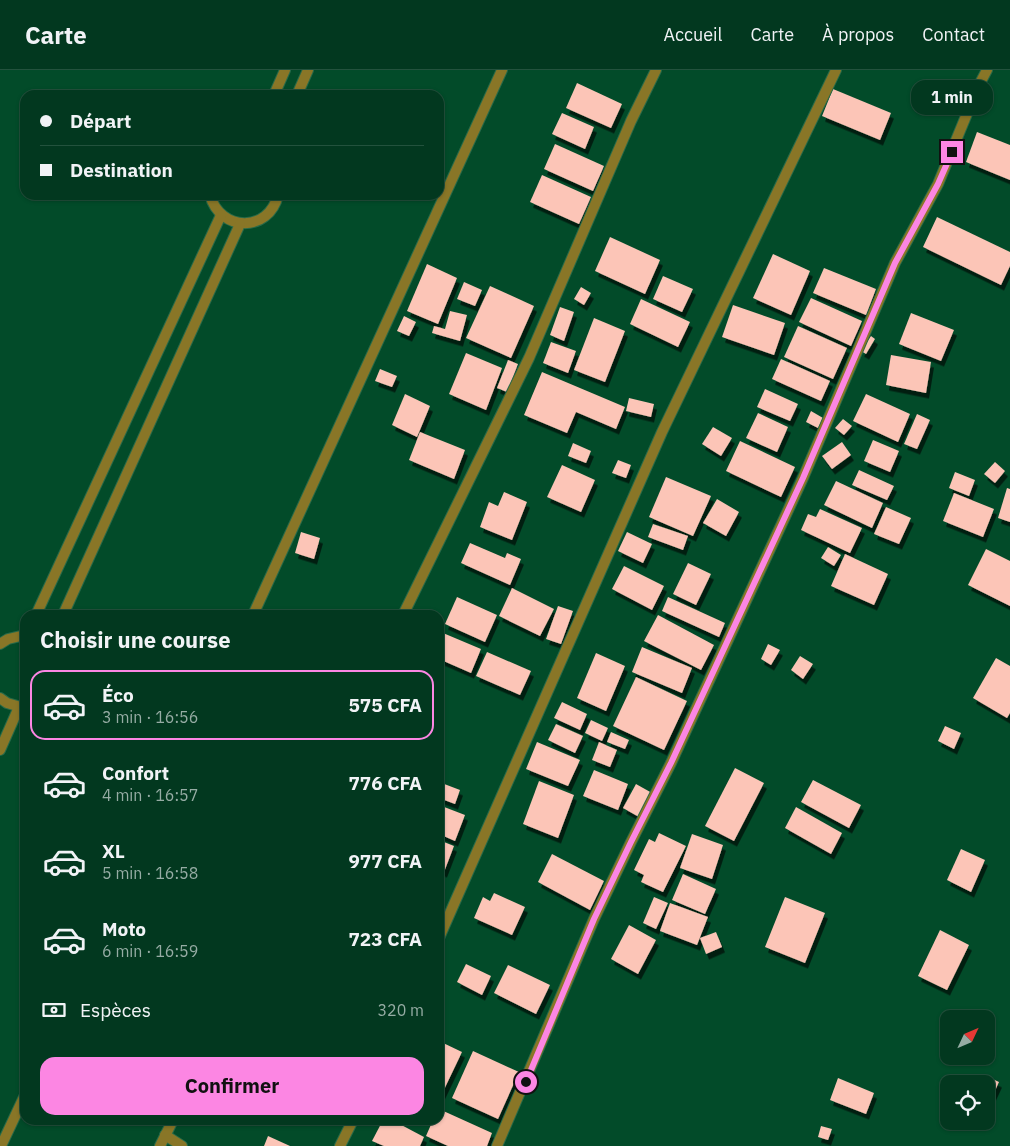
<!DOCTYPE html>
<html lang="fr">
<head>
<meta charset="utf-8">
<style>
  body { margin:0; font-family:"IBM Plex Sans",sans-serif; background:#0c3f28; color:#f1f3f6; height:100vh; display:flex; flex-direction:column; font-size:19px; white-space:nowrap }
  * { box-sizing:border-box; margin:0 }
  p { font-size:16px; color:#96aca4 }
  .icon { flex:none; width:28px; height:28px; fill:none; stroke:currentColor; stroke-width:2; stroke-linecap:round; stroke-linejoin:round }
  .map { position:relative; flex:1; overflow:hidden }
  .details { position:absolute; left:20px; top:540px; width:424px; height:515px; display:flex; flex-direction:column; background:#02381f; border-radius:15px; box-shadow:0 1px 4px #0004,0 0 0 1px #23523d }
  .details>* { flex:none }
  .top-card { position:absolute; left:20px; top:20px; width:424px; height:110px; border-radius:15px; box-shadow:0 1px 4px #0004,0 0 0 1px #23523d; display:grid; align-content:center; height:110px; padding:0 20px; background:#02381f }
  .needle { width:32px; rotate:46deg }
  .fabs { position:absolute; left:940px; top:940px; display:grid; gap:10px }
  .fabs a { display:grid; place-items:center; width:55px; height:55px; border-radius:10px; background:#02381f; box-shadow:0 1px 4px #0004,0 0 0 1px #23523d; font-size:25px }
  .end { position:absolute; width:22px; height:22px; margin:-11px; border:6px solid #fc86e3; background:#111; box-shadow:0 0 0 2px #111 }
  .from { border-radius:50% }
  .bubble { position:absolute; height:35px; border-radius:15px; background:#02381f; box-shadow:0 1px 4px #0004,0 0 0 1px #23523d; font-size:16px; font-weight:800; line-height:35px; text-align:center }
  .top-card b { display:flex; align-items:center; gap:18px; height:48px; font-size:19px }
  .top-card b+b { border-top:1px solid #23523d }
  .top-card i { width:12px; height:12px; background:#f1f3f6 }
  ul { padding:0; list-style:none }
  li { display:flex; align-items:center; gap:15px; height:70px; margin:0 10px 8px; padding:0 10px; border:2px solid transparent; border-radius:15px }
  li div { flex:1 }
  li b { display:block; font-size:19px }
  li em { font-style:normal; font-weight:800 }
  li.current { border-color:#fc86e3 }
  li>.icon { width:45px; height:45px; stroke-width:1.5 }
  h2 { padding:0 20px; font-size:22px; line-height:60px }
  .pay { display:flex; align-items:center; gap:12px; height:55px; padding:0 20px; font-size:19px }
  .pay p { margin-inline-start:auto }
  .cta { display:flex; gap:10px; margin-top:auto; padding:10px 20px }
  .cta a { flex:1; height:58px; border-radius:15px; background:#fc86e3; color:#111; font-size:20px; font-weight:800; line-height:58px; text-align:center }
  header { display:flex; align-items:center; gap:30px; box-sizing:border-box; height:70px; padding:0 25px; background:#02381f; border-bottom:1px solid #23523d }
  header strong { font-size:24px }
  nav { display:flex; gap:28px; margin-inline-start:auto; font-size:18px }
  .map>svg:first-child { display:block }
  .building { fill:#fcc5b7; filter:url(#shadow) }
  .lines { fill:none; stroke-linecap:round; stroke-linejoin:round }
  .service-casing { stroke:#286a49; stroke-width:12 }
  .minor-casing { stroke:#286a49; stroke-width:12 }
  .service { stroke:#897627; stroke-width:10 }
  .minor { stroke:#897627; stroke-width:10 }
  .route { stroke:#fc86e3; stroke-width:6 }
</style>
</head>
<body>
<header>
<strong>Carte</strong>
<nav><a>Accueil</a><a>Carte</a><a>À propos</a><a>Contact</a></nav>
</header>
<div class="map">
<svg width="1010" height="1076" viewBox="0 0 1010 1076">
  <defs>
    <filter id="shadow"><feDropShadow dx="3" dy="5.5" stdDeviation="0" flood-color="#0009"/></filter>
  </defs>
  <rect width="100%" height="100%" fill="#024b29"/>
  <g class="building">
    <polygon points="577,13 622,34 611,58 566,38"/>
    <polygon points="833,19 891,43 880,70 822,46"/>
    <polygon points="562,43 594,57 585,79 552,64"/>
    <polygon points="977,62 1010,75 1010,110 966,92"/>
    <polygon points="555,74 604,96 593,121 544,99"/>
    <polygon points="542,105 591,127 579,154 530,132"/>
    <polygon points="937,147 1010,182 1010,196 1001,215 923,177"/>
    <polygon points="610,167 660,190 645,224 595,201"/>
    <polygon points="773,184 810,201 791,245 753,228"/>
    <polygon points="427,194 457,208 438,254 407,241"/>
    <polygon points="824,198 876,219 866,245 813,223"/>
    <polygon points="663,206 693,219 682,242 653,229"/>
    <polygon points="464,212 482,220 475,236 457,229"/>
    <polygon points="490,216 534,236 511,288 466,268"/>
    <polygon points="581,217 591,223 584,235 574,229"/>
    <polygon points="811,228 862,251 851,276 799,252"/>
    <polygon points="641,229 690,252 678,277 630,254"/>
    <polygon points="733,235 785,253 774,285 722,267"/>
    <polygon points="560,237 574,242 564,271 550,265"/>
    <polygon points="450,241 467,245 460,271 432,263 434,256 445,259"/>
    <polygon points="911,243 954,260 941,291 899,274"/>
    <polygon points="404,246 416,252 409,266 397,261"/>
    <polygon points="594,248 625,261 605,312 574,300"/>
    <polygon points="798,256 847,278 833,309 784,287"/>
    <polygon points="871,266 875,269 866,284 861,281"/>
    <polygon points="551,272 576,281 568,303 543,293"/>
    <polygon points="466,283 502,298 486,340 449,324"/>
    <polygon points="891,285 931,292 926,323 886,315"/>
    <polygon points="781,289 830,311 821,331 772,309"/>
    <polygon points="508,290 518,294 507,322 497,318"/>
    <polygon points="380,299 397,306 392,317 375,311"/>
    <polygon points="542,302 625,337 616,359 576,342 567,363 524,345"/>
    <polygon points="765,319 798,334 790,351 757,337"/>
    <polygon points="405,324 430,336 417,367 392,355"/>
    <polygon points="866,324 910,344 898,372 853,351"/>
    <polygon points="629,328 654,334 651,347 626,341"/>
    <polygon points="811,341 823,348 818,358 806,352"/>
    <polygon points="758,343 788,357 777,382 746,368"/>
    <polygon points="917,344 930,350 917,379 904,374"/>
    <polygon points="843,349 852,356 844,365 835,358"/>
    <polygon points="713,357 732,368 721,386 702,374"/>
    <polygon points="420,362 465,380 454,409 409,390"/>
    <polygon points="873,370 899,381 890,402 864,391"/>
    <polygon points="740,371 795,397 781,427 726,401"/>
    <polygon points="842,372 851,385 832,399 822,386"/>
    <polygon points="573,373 591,381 586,393 568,386"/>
    <polygon points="618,390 631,395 626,408 612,403"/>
    <polygon points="995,392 1005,401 995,413 984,404"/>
    <polygon points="562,395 595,410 581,442 547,427"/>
    <polygon points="859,400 894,416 887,430 852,415"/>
    <polygon points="955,402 975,410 969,426 949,418"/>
    <polygon points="666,407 711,426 693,466 649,447"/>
    <polygon points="836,411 883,433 872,458 824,435"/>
    <polygon points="1007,418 1010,419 1010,452 998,448"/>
    <polygon points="504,422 527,432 512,470 480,457 489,432 498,436"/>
    <polygon points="954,423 994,439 983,467 943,451"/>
    <polygon points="717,429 739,442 726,466 703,453"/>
    <polygon points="886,437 911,448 899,474 874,464"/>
    <polygon points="820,439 862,458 850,483 801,460 808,444 816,447"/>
    <polygon points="653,454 688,466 683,480 648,467"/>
    <polygon points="301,462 320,468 314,489 295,483"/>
    <polygon points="627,462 652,474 643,493 618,481"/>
    <polygon points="470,473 505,488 507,483 521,489 510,515 461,493"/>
    <polygon points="828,477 841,485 834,496 821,488"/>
    <polygon points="986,479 1010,491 1010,536 968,515"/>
    <polygon points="845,484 888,504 874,535 831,516"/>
    <polygon points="688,493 711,504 696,535 673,524"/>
    <polygon points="624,496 664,516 652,540 612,519"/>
    <polygon points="512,518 554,539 540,566 499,546"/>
    <polygon points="457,527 497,545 485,572 445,554"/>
    <polygon points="668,527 725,553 719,567 662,541"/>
    <polygon points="558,536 573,541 561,574 546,569"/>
    <polygon points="355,541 366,545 353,545"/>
    <polygon points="658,545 714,575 701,600 644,571"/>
    <polygon points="443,563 481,579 471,603 439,589 439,574"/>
    <polygon points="768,574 780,580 771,595 761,589"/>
    <polygon points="642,577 692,598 682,623 632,602"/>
    <polygon points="487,582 531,601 520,625 476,606"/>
    <polygon points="596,583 625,596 606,641 577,628"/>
    <polygon points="800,586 813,594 803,609 791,600"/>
    <polygon points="996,588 1010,596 1010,643 1007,648 973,628"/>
    <polygon points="636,607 687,631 664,680 613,656"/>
    <polygon points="562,632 587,644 580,660 554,648"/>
    <polygon points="591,650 608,658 602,671 585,663"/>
    <polygon points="556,654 583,666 575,683 548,670"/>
    <polygon points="945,656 961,663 954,679 938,671"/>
    <polygon points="611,662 629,670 625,679 607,672"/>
    <polygon points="537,672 580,690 568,716 526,699"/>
    <polygon points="599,672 617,680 610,697 592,690"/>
    <polygon points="735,698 764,713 734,771 705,756"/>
    <polygon points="594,700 628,714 618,740 583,726"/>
    <polygon points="813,710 861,735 849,758 801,732"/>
    <polygon points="539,711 574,725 558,768 523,754"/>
    <polygon points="439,712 460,720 455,734 439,728"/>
    <polygon points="636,714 652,723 639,747 623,738"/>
    <polygon points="439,735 465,745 455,771 439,764"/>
    <polygon points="796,737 842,763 831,784 785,758"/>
    <polygon points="659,763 686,776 663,822 641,812 644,805 634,800 649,769 655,772"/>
    <polygon points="692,764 723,775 712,809 680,798"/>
    <polygon points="439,770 454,776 444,802 439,800"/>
    <polygon points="961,779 985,790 971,822 947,810"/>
    <polygon points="552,784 604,811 590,840 538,812"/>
    <polygon points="683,804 716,819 705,844 672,830"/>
    <polygon points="494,823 525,837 512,865 474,848 483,827 490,831"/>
    <polygon points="654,827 668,833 656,859 643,853"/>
    <polygon points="785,827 825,843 805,893 765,877"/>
    <polygon points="670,833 708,847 697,875 660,861"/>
    <polygon points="629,855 656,870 638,904 611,889"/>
    <polygon points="940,860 969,875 947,920 918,906"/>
    <polygon points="716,862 722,877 706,884 700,868"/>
    <polygon points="466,894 491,906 482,925 457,912"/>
    <polygon points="508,895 550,915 536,944 494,923"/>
    <polygon points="439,971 462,982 439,1030"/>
    <polygon points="473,981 519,1002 498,1049 452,1028"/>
    <polygon points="984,1005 999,1012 993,1025 986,1021 986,1014 981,1014"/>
    <polygon points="838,1008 874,1023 866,1044 830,1030"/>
    <polygon points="439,1039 492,1063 487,1076 448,1076 426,1066 433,1050 439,1050"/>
    <polygon points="383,1050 392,1050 424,1067 420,1076 384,1076 372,1071"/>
    <polygon points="821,1056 832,1059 828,1070 818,1067"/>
    <polygon points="268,1066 290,1076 264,1076"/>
  </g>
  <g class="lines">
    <g class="service-casing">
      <g id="service">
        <polyline points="274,25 285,0"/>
        <polyline points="297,25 308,0"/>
        <path d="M210 125C220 162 269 163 278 125"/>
        <polyline points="36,545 221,145"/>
        <polyline points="63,545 240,154"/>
        <polyline points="0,574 8,569 25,565"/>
        <polyline points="0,628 7,633 24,638"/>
        <polyline points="0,680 19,637"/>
      </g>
    </g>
    <g class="minor-casing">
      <g id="minor">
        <polyline points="253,545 502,0"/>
        <polyline points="403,545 529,288 631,51 656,0"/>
        <polyline points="439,868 662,362 836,0"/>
        <polyline points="165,1065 182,1076"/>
        <polyline points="1,1076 25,1025"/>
        <polyline points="160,1076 173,1050"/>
        <polyline points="340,1076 353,1050"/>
        <polyline points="497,1076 594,849 631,772 671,693 803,408 895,193 938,114 978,17 987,0"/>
      </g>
    </g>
    <use href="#service" class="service"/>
    <use href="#minor" class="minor"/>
  </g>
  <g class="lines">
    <polyline class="route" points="526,1012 594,849 631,772 671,693 803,408 895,193 938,114 952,82"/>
  </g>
</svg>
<div class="fabs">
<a><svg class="needle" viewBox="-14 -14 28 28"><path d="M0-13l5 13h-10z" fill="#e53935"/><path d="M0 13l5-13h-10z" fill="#96aca4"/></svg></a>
<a><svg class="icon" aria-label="locate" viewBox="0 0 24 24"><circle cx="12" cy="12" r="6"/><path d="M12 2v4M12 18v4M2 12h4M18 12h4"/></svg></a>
</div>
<i class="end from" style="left:526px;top:1012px"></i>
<i class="end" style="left:952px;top:82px"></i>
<div class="bubble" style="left:911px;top:10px;width:82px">1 min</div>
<div class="top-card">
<b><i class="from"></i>Départ</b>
<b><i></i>Destination</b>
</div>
<section class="details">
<h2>Choisir une course</h2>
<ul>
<li class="current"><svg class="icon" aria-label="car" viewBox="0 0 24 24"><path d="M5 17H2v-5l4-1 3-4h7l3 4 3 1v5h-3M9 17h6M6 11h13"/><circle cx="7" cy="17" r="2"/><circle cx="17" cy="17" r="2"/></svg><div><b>Éco</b><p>3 min · 16:56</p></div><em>575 CFA</em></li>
<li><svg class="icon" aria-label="car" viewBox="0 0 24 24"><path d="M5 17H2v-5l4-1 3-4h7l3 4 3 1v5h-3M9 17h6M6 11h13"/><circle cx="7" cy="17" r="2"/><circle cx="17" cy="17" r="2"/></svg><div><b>Confort</b><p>4 min · 16:57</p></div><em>776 CFA</em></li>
<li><svg class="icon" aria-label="car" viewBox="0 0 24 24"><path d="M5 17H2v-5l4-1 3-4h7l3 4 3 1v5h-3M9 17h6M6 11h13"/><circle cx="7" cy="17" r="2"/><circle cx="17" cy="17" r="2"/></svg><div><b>XL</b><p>5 min · 16:58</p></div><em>977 CFA</em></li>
<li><svg class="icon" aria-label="car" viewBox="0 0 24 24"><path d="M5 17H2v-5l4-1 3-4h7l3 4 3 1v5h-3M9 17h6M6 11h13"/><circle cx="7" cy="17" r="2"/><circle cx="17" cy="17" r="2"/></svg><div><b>Moto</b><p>6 min · 16:59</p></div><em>723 CFA</em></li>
</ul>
<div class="pay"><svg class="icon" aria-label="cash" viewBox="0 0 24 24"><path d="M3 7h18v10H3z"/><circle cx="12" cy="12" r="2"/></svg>Espèces<p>320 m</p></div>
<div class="cta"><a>Confirmer</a></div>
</section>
</div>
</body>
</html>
